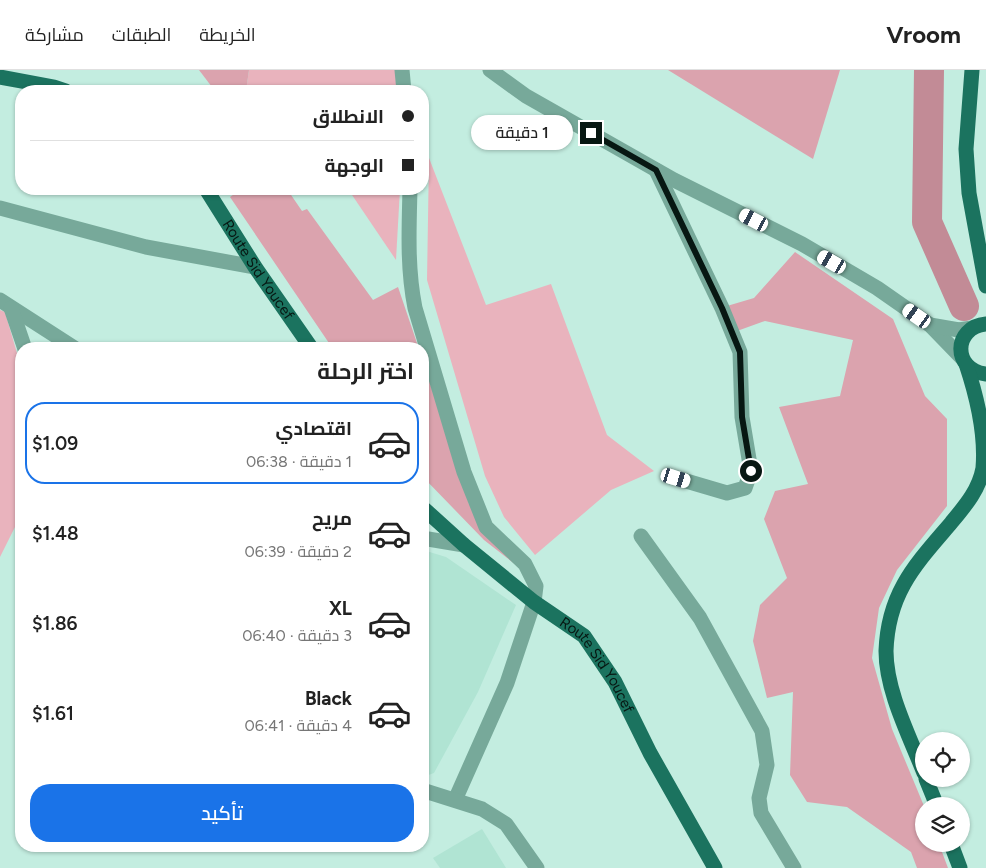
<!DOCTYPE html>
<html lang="ar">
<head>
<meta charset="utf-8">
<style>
  body { margin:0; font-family:Figtree,Cairo,sans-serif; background:#f6f6f6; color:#222; direction:rtl; height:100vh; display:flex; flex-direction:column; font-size:19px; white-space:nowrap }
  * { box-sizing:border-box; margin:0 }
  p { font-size:16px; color:#767676 }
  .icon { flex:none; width:28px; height:28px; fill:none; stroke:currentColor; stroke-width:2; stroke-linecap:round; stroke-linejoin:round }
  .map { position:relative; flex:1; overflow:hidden; direction:ltr }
  .drawer { position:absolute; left:15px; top:272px; width:414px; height:510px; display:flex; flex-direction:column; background:#fff; border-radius:20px; box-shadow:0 1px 4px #0004; direction:rtl }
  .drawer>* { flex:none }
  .hud { position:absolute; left:15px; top:15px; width:414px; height:110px; border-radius:20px; box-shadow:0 1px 4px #0004; direction:rtl; display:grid; align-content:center; height:110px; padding:0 15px; background:#fff }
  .buttons { position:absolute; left:915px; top:662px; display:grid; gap:10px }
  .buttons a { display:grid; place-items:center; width:55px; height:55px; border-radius:50%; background:#fff; box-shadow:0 1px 4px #0004; font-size:25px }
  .end { position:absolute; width:22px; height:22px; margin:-11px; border:6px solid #071712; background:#fff; box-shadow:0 0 0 2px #fff }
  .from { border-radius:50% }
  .bubble { position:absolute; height:35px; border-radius:18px; background:#fff; box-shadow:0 1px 4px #0004; font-size:16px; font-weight:600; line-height:35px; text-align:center; direction:rtl }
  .car { position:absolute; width:15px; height:30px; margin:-15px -8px; border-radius:6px; box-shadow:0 0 4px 1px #0007; background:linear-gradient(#fff 24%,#345 0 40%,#fff 0 76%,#345 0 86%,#fff 0) }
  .hud b { display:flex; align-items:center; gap:18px; height:48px; font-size:19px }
  .hud b+b { border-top:1px solid #e0e0e0 }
  .hud i { width:12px; height:12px; background:#222 }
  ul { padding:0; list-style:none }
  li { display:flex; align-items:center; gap:15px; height:82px; margin:0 10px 8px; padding:0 5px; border:2px solid transparent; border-radius:20px }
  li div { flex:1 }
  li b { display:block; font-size:19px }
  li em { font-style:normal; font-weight:600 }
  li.current { border-color:#1a73e8 }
  li>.icon { width:45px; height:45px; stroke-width:1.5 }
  h2 { padding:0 15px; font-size:22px; line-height:60px }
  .button { display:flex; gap:10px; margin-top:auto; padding:10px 15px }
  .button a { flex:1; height:58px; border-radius:20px; background:#1a73e8; color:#fff; font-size:20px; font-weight:600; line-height:58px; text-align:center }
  header { display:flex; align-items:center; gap:30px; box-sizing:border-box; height:70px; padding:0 25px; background:#fff; border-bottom:1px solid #e0e0e0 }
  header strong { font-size:24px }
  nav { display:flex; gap:28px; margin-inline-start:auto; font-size:18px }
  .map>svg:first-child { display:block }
  .built { fill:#b0e4d3 }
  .green { fill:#e9b3bd }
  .forest { fill:#dba3ae }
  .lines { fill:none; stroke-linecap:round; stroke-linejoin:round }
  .river { stroke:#c28b96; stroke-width:30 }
  .minor { stroke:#77a99a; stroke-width:15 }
  .major { stroke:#1b735f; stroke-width:15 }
  .route { stroke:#071712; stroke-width:6 }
  .labels { text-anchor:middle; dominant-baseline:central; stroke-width:4.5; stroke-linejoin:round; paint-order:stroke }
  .street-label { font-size:15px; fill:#071712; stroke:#d0fbed }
</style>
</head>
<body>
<header>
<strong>Vroom</strong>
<nav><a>الخريطة</a><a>الطبقات</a><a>مشاركة</a></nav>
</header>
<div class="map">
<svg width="986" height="798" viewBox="0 0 986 798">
  <rect width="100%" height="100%" fill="#c3ede0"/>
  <g class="built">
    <polygon points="423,480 446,487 516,535 478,622 434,703 423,707"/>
    <polygon points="482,759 506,798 440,798 433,788"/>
  </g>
  <g class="green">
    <polygon points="249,0 398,0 400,21 246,21"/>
    <polygon points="429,88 486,235 551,214 607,365 654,401 611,420 535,485 504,447 485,406 427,210"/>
    <polygon points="348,119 400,119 396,190"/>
    <polygon points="0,240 5,242 21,297 21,445 0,487"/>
  </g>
  <g class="forest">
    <polygon points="199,0 249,0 246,21 215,21"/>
    <polygon points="668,0 840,0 813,89"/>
    <polygon points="241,119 287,119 302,141 307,139 373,230 398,217 419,279 333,279 230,127"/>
    <polygon points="795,182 893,249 925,326 947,349 947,436 897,500 879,538 872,588 892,659 924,736 924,774 939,774 948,798 917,798 911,782 847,737 807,732 790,705 793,622 767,628 753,571 760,535 787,508 764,449 775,421 808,414 779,337 840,326 853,270 765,251 737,261 727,236 754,228"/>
    <polygon points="422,288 469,434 520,498 484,470 423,407"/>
  </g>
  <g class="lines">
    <polyline class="river" points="929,0 927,152 964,236"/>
    <g class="minor">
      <polyline points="402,0 404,21"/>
      <polyline points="490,0 526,26 674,110 802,174 877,218 930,255 962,288"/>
      <polyline points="656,100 722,238 740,282 742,347 751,401 745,418 727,423 676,408"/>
      <path d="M410 119C409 159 407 198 415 238L464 402 486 457 525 494 536 516 534 532 507 613 455 730"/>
      <polyline points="0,138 146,177 255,197"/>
      <polyline points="0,230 76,279"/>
      <polyline points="11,238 25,279"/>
      <polyline points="930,255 959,260 972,258"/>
      <polyline points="641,466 700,548 762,661 767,695 759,728 761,743 794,798"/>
      <polyline points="422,468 464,475"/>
      <polyline points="422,720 482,739 506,754 537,798"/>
    </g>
    <g class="major">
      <polyline points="972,0 966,79 969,123 986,216"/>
      <polyline points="0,7 54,17 66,21"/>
      <path id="s1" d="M206 119 255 197 312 279"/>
      <path d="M986 254C953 257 952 300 986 304"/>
      <path id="s2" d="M422 437 464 475 534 532 584 566 615 612 650 683 715 798"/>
      <path d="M924 703C909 665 886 621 886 581 888 522 916 494 951 453 965 436 979 420 983 398 986 363 977 327 966 294"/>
      <polyline points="926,709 937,736"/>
      <polyline points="951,774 960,798"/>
    </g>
  </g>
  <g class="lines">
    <polyline class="route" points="591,63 656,100 722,238 740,282 742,347 751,401"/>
  </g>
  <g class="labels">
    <g class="street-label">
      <text stroke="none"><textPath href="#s1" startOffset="96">Route Sid Youcef</textPath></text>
      <text stroke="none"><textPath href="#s2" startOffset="238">Route Sid Youcef</textPath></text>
    </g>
  </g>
</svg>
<div class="buttons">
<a><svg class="icon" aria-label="locate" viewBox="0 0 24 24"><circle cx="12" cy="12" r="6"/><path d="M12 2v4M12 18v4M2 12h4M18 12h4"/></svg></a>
<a><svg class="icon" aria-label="layers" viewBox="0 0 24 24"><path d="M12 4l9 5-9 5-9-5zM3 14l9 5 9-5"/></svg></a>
</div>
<i class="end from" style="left:751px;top:401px"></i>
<i class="end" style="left:591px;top:63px"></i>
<div class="bubble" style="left:471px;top:45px;width:102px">1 دقيقة</div>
<i class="car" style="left:754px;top:150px;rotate:297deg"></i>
<i class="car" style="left:832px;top:192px;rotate:300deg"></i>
<i class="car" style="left:917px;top:246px;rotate:305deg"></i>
<i class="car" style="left:676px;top:408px;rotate:107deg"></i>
<div class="hud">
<b><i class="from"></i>الانطلاق</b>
<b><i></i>الوجهة</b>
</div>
<section class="drawer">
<h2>اختر الرحلة</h2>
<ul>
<li class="current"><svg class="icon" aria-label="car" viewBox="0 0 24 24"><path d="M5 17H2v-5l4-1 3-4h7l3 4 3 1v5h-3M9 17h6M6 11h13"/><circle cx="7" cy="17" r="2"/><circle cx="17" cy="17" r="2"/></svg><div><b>اقتصادي</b><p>1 دقيقة · 06:38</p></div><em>$1.09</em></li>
<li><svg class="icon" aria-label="car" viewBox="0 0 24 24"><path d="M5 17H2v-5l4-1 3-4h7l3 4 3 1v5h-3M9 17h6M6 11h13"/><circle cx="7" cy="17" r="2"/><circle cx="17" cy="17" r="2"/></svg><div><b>مريح</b><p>2 دقيقة · 06:39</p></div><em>$1.48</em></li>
<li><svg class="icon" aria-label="car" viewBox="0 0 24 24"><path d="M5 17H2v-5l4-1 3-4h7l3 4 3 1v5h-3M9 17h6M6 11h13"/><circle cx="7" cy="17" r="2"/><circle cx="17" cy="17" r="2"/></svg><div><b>XL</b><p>3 دقيقة · 06:40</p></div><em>$1.86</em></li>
<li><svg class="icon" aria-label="car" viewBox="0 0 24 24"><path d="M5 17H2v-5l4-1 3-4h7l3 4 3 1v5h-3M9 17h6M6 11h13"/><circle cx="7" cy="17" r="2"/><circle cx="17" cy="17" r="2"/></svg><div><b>Black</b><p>4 دقيقة · 06:41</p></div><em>$1.61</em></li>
</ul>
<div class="button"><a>تأكيد</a></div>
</section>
</div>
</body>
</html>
